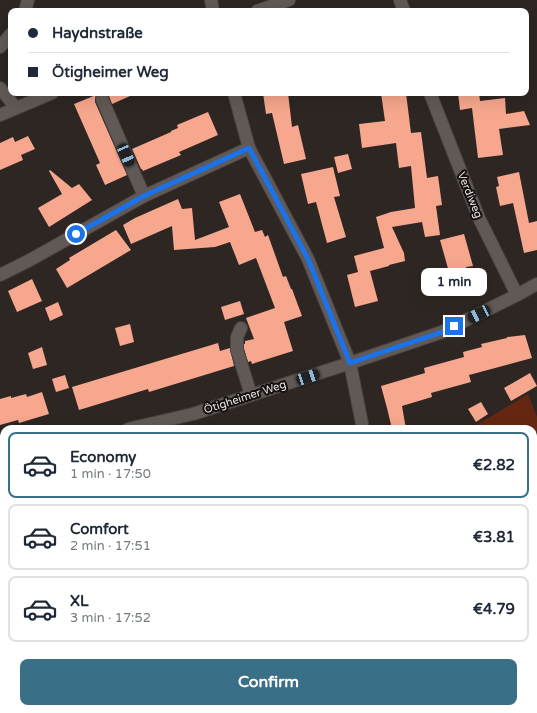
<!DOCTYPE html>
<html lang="en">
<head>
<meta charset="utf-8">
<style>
  body { margin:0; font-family:"Varela Round",sans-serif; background:#f2f2f3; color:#1f2937; height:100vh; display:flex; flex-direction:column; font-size:15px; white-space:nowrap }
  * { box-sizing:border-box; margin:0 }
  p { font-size:13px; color:#747a83 }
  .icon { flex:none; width:22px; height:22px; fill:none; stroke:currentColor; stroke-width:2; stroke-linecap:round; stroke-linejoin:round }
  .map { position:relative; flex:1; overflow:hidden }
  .details { position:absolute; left:0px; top:425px; width:537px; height:288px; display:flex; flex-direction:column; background:#fff; border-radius:12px 12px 0 0; box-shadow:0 4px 16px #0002 }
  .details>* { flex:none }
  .hud { position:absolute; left:8px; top:8px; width:521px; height:88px; border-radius:8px; box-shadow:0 4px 16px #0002; display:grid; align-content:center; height:88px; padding:0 20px; background:#fff }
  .end { position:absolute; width:18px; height:18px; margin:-9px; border:5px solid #1a73e8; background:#fff; box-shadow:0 0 0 2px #fff }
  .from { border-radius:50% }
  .bubble { position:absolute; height:28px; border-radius:8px; background:#fff; box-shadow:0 4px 16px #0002; font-size:13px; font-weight:700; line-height:28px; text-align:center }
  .car { position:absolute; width:12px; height:24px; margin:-12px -6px; border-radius:5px; box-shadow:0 0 3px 1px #0007; background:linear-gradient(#222 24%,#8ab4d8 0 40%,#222 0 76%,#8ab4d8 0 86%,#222 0) }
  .hud b { display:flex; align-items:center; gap:14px; height:38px; font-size:15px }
  .hud b+b { border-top:1px solid #e0e1e3 }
  .hud i { width:10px; height:10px; background:#1f2937 }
  ul { padding:7px 0 0; list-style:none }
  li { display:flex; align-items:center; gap:12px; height:66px; margin:0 8px 6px; padding:0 12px; border:2px solid #e0e1e3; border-radius:8px }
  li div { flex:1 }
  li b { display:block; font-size:15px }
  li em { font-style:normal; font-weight:700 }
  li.active { border-color:#3a7087 }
  li>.icon { width:36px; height:36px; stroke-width:1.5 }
  .action { display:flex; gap:8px; margin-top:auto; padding:8px 20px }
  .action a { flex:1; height:46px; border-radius:8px; background:#3a7087; color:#fff; font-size:16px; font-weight:700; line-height:46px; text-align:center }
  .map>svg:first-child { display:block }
  .green { fill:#662712 }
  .building { fill:#f6a78d }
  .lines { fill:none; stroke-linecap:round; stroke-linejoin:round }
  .minor-casing { stroke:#494341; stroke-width:14 }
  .minor { stroke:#615956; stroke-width:12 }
  .route { stroke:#1a73e8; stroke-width:5 }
  .labels { text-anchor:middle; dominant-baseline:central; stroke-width:4; stroke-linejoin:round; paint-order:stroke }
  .street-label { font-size:11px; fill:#ece7e5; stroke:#130f0e }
</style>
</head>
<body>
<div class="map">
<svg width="537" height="713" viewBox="0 0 537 713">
  <rect width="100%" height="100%" fill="#2d2623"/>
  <g class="green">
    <polygon points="528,394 537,417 537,462 533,466 533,429 468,429 485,420"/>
    <polygon points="533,522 537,525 537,555 533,559"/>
    <polygon points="4,620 4,709 533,709 533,666 537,668 537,713 0,713 0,621"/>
  </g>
  <g class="building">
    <polygon points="106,93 137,93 112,104 109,96"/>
    <polygon points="263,93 288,93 292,127 298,125 306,159 284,164 272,113 266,114"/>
    <polygon points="381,93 406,93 411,133 421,132 427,178 438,176 442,205 436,206 440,235 425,237 422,222 392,227 404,253 405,261 389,265 389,266 370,271 378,301 355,307 347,275 358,272 354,256 384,248 376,217 391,212 415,208 411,166 399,168 396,143 362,148 359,124 385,121"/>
    <polygon points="458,93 479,93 480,101 505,98 506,114 524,111 530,125 499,129 503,155 478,158 472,108 460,110"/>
    <polygon points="96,95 95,99 95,102 127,175 105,185 96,165 100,163 74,104"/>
    <polygon points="208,112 218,135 179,152 181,155 143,171 142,169 141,169 132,149 171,132 171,131 178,128 177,125"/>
    <polygon points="28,136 35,149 21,155 23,160 0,170 0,143 13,137 15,142"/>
    <polygon points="348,154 352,169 338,173 334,157"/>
    <polygon points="333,167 340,196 334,197 346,237 327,243 316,202 308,204 301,174"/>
    <polygon points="50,170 72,188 79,184 92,200 49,227 38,208 62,194 49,171"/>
    <polygon points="519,172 529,223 537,221 537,250 524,253 513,203 500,206 496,187 499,186 497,177"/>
    <polygon points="240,194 255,232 262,230 265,237 268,235 283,277 286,276 291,289 292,289 302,316 284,322 293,351 252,364 251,361 248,362 244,349 244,344 245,344 245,341 254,339 246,318 275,308 256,258 239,265 230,242 215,247 174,250 172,226 131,244 123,225 135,218 178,199 182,209 192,208 195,240 229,227 219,202"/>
    <polygon points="116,230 131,250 67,288 56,269 70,260 69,258"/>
    <polygon points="464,234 473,266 466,267 471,282 428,294 424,279 449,272 440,240"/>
    <polygon points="32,279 42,301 17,312 8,291"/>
    <polygon points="240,301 244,314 225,320 221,307"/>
    <polygon points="58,302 63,315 50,321 45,308"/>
    <polygon points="130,324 134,342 120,346 115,328"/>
    <polygon points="525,335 532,358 469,375 471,382 431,393 432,397 402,406 406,429 392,429 387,408 381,386 425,373 424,368 464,357 463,352 482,347 481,344 507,338 507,337"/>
    <polygon points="218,343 220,351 230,348 234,366 149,392 148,389 79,410 72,387"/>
    <polygon points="42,347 47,365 33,369 28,353"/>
    <polygon points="530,373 537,386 511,401 504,388"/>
    <polygon points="65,375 69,388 56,392 52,379"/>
    <polygon points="42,392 49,414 19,423 18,420 0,425 0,399 11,396 11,398 26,394 27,397"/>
    <polygon points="481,402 488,414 476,422 468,409"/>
  </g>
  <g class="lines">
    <g class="minor-casing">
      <g id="minor">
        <polyline points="211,0 213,11"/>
        <polyline points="400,0 404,11"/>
        <polyline points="25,11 28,0"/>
        <polyline points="257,11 289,0"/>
        <polyline points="0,47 11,34"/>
        <polyline points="0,88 16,108"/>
        <polyline points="234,93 249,148 308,259 350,363 363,429"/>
        <polyline points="430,93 479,218 517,295"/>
        <polyline points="102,99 144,196"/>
        <polyline points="0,115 52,93"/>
        <polyline points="0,275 30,260 144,196 249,148"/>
        <polyline points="241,328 237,337 237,350 251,395"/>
        <polyline points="128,429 193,414 350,363 442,332 517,295 537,284"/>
        <polyline points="0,457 4,456"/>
        <polyline points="533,480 537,477"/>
        <polyline points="0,615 4,614"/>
        <polyline points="533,654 537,656"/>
      </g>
    </g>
    <use href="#minor" class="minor"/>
  </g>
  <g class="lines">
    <polyline class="route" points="76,234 144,196 249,148 308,259 350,363 442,332 454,326"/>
  </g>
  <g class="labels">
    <g class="street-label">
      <text transform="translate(470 195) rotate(68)">Verdiweg</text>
      <text transform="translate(245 397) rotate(-18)">Ötigheimer Weg</text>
    </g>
  </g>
</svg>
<i class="end from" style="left:76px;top:234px"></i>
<i class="end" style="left:454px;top:326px"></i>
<div class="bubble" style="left:421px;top:268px;width:66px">1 min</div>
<i class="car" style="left:126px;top:155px;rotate:156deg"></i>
<i class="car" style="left:479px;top:314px;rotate:244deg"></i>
<i class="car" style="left:308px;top:377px;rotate:72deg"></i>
<div class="hud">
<b><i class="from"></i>Haydnstraße</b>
<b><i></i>Ötigheimer Weg</b>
</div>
<section class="details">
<ul>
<li class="active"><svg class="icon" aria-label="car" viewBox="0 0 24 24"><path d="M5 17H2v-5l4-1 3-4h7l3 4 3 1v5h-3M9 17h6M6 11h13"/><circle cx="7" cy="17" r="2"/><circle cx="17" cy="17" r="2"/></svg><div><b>Economy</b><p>1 min · 17:50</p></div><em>€2.82</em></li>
<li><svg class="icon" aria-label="car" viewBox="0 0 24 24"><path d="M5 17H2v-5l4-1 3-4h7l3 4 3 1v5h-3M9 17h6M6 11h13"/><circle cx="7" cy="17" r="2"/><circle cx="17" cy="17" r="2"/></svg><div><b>Comfort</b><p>2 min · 17:51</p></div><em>€3.81</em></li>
<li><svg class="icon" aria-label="car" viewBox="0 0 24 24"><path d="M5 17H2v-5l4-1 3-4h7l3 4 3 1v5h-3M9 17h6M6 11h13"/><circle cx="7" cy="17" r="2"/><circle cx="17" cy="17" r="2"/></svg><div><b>XL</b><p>3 min · 17:52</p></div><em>€4.79</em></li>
</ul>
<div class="action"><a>Confirm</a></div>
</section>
</div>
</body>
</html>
